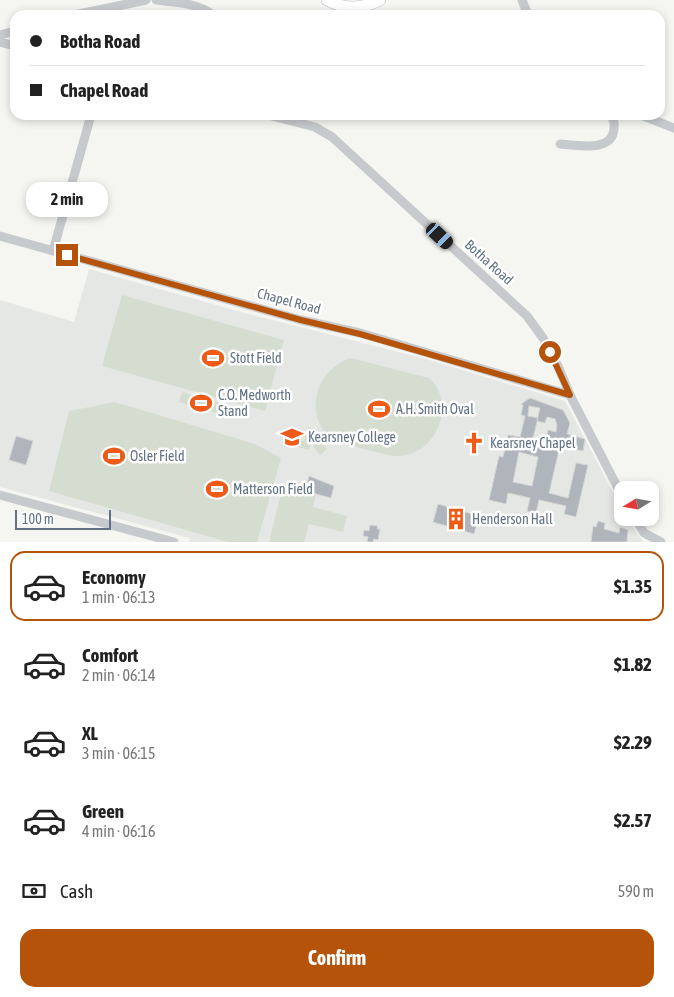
<!DOCTYPE html>
<html lang="en">
<head>
<meta charset="utf-8">
<style>
  body { margin:0; font-family:"Asap Condensed",sans-serif; background:#f2f2f2; color:#222; height:100vh; display:flex; flex-direction:column; font-size:19px; white-space:nowrap }
  * { box-sizing:border-box; margin:0 }
  p { font-size:16px; color:#767676 }
  .icon { flex:none; width:28px; height:28px; fill:none; stroke:currentColor; stroke-width:2; stroke-linecap:round; stroke-linejoin:round }
  .map { position:relative; height:542px; overflow:hidden }
  .details { display:flex; flex-direction:column; background:#fff; flex:1 }
  .details>* { flex:none }
  .guide { position:absolute; left:10px; top:10px; width:655px; height:110px; border-radius:15px; box-shadow:0 2px 8px #0003; display:grid; align-content:center; height:110px; padding:0 20px; background:#fff }
  .needle { width:32px; rotate:259deg }
  .controls { position:absolute; left:614px; top:481px; display:grid; gap:10px }
  .controls a { display:grid; place-items:center; width:45px; height:45px; border-radius:10px; background:#fff; box-shadow:0 2px 8px #0003; font-size:25px }
  .scale { position:absolute; left:15px; bottom:12px; width:96px; box-sizing:border-box; padding-left:5px; border:2px solid #627284; border-top:0; font-size:14px; line-height:18px; white-space:nowrap; color:#627284; -webkit-text-stroke:4px #fff; paint-order:stroke }
  .end { position:absolute; width:22px; height:22px; margin:-11px; border:6px solid #b45309; background:#fff; box-shadow:0 0 0 2px #fff }
  .from { border-radius:50% }
  .bubble { position:absolute; height:35px; border-radius:15px; background:#fff; box-shadow:0 2px 8px #0003; font-size:16px; font-weight:700; line-height:35px; text-align:center }
  .car { position:absolute; width:15px; height:30px; margin:-15px -8px; border-radius:6px; box-shadow:0 0 4px 1px #0007; background:linear-gradient(#222 24%,#8ab4d8 0 40%,#222 0 76%,#8ab4d8 0 86%,#222 0) }
  .guide b { display:flex; align-items:center; gap:18px; height:48px; font-size:19px }
  .guide b+b { border-top:1px solid #e0e0e0 }
  .guide i { width:12px; height:12px; background:#222 }
  ul { padding:9px 0 0; list-style:none }
  li { display:flex; align-items:center; gap:15px; height:70px; margin:0 10px 8px; padding:0 10px; border:2px solid transparent; border-radius:15px }
  li div { flex:1 }
  li b { display:block; font-size:19px }
  li em { font-style:normal; font-weight:700 }
  li.active { border-color:#b45309 }
  li>.icon { width:45px; height:45px; stroke-width:1.5 }
  .pay { display:flex; align-items:center; gap:12px; height:55px; padding:0 20px; font-size:19px }
  .pay p { margin-inline-start:auto }
  .action { display:flex; gap:10px; margin-top:auto; padding:10px 20px }
  .action a { flex:1; height:58px; border-radius:15px; background:#b45309; color:#fff; font-size:20px; font-weight:700; line-height:58px; text-align:center }
  .map>svg:first-child { display:block }
  .built { fill:#e5e7e4 }
  .green { fill:#d5ddd1 }
  .building { fill:#afb5bb; stroke:#d6d6d4; fill-rule:evenodd }
  .lines { fill:none; stroke-linecap:round; stroke-linejoin:round }
  .major-casing { stroke:#b9bcc0; stroke-width:12 }
  .minor { stroke:#c7cacd; stroke-width:9 }
  .major { stroke:#fff; stroke-width:11 }
  .route { stroke:#b45309; stroke-width:6 }
  .labels { text-anchor:middle; dominant-baseline:central; stroke-width:5; stroke-linejoin:round; paint-order:stroke }
  .street-label { font-size:14px; fill:#627284; stroke:#fff }
  .poi-label { font-size:14px; fill:#627284; stroke:#fff; text-anchor:start }
</style>
</head>
<body>
<div class="map">
<svg width="674" height="542" viewBox="0 0 674 542">
  <rect width="100%" height="100%" fill="#f5f5f1"/>
  <polygon class="built" points="89,269 241,312 426,359 565,401 622,509 622,518 627,518 643,542 189,542 190,538 0,487 0,300 74,322"/>
  <g class="green">
    <polygon points="122,295 284,340 265,411 102,366"/>
    <path d="M350 358 429 378C457 403 437 454 400 456 387 457 348 444 332 440 303 414 315 371 350 358Z"/>
    <polygon points="182,392 223,404 220,414 179,402"/>
    <polygon points="115,402 255,444 281,458 257,542 228,542 49,491 69,411"/>
    <polygon points="308,427 316,429 315,435 327,449 320,455 311,443 309,450 286,444 287,437 304,441"/>
    <polygon points="283,486 316,494 313,507 347,516 343,532 309,524 304,542 269,542"/>
  </g>
  <g class="building">
    <path d="M530 398 563 410 570 423 567 434 585 439 583 451 560 446 549 493 568 498 576 463 588 465 576 517 564 514 566 506 539 500 536 513 527 511 530 498 508 493 506 504 489 500 499 456 503 457 508 435 520 437 525 416 521 415 523 405 521 404ZM529 406 540 408 537 421 545 423 547 417 555 419 557 425 556 432 548 430 544 445 532 442 538 418 528 416ZM519 452 538 457 532 486 513 482Z"/>
    <polygon points="16,436 33,441 26,465 9,460"/>
    <polygon points="309,476 334,486 331,498 305,491"/>
    <polygon points="438,504 479,516 474,534 433,522"/>
    <polygon points="598,521 605,523 604,529 619,533 620,527 628,530 627,542 591,542 593,526 596,527"/>
    <polygon points="370,525 378,526 377,529 380,529 378,540 374,539 373,542 367,542 368,537 363,536 364,530 369,531"/>
  </g>
  <g class="lines">
    <g class="major-casing">
      <path id="major" d="M327 0C345 10 362 9 380 0"/>
    </g>
    <g class="minor">
      <path d="M156 0C174 2 199 3 213 15"/>
      <polyline points="522,0 528,15"/>
      <polyline points="74,15 146,0"/>
      <polyline points="0,35 15,31"/>
      <polyline points="0,42 15,46"/>
      <polyline points="268,115 315,127 332,137 527,316 543,338 558,366 570,395 622,496"/>
      <polyline points="641,115 674,128"/>
      <path d="M560 144C577 145 612 153 614 129 615 123 614 119 610 115"/>
      <polyline points="0,236 301,320 360,333 570,395"/>
      <polyline points="53,251 91,115"/>
      <polyline points="0,495 174,542"/>
      <polyline points="635,518 644,533 661,542"/>
    </g>
    <use href="#major" class="major"/>
  </g>
  <g class="lines">
    <polyline class="route" points="67,255 301,320 360,334 570,395 550,352"/>
  </g>
  <defs>
    <g id="stadium-bare" transform="scale(1.725)"><path d="M0-5a6.5 5 0 1 0 0 10a6.5 5 0 1 0 0-10ZM-3.5-1.8h7v3.6h-7Z" fill="#ef5b17" stroke="#fff" stroke-width="2.5" paint-order="stroke"/></g>
    <g id="school-bare" transform="scale(1.725)"><path d="M0-5L7-2L0 1L-7-2ZM-4 1L0 2.5L4 1V4Q0 6-4 4Z" fill="#ef5b17" stroke="#fff" stroke-width="2.5" paint-order="stroke"/></g>
    <g id="church-bare" transform="scale(1.725)"><path d="M-1.2-6h2.4v3.5h3.3v2.4h-3.3V6h-2.4V-.1h-3.3v-2.4h3.3Z" fill="#ef5b17" stroke="#fff" stroke-width="2.5" paint-order="stroke"/></g>
    <g id="building-bare" transform="scale(1.725)"><path d="M-4-6H4V6H1V3H-1V6H-4ZM-2.5-4.3h1.7v1.8h-1.7ZM.8-4.3h1.7v1.8H.8ZM-2.5-1h1.7V.8h-1.7ZM.8-1h1.7V.8H.8Z" fill="#ef5b17" stroke="#fff" stroke-width="2.5" paint-order="stroke"/></g>
  </defs>
  <g fill-rule="evenodd">
    <use href="#stadium-bare" x="213" y="358"/>
    <use href="#stadium-bare" x="201" y="403"/>
    <use href="#stadium-bare" x="379" y="409"/>
    <use href="#school-bare" x="292" y="437"/>
    <use href="#church-bare" x="474" y="443"/>
    <use href="#stadium-bare" x="114" y="456"/>
    <use href="#stadium-bare" x="217" y="489"/>
    <use href="#building-bare" x="456" y="519"/>
  </g>
  <g class="labels">
    <g class="street-label">
      <text transform="translate(489 262) rotate(42)">Botha Road</text>
      <text transform="translate(289 301) rotate(15)">Chapel Road</text>
    </g>
    <g class="poi-label">
      <text x="230" y="358">Stott Field</text>
      <text x="218" y="395">C.O. Medworth<tspan x="218" dy="16">Stand</tspan></text>
      <text x="396" y="409">A.H. Smith Oval</text>
      <text x="308" y="437">Kearsney College</text>
      <text x="490" y="443">Kearsney Chapel</text>
      <text x="130" y="456">Osler Field</text>
      <text x="233" y="489">Matterson Field</text>
      <text x="472" y="519">Henderson Hall</text>
    </g>
  </g>
</svg>
<div class="controls">
<a><svg class="needle" viewBox="-14 -14 28 28"><path d="M0-13l5 13h-10z" fill="#e53935"/><path d="M0 13l5-13h-10z" fill="#767676"/></svg></a>
</div>
<div class="scale">100 m</div>
<i class="end from" style="left:550px;top:352px"></i>
<i class="end" style="left:67px;top:255px"></i>
<div class="bubble" style="left:26px;top:182px;width:82px">2 min</div>
<i class="car" style="left:440px;top:236px;rotate:133deg"></i>
<div class="guide">
<b><i class="from"></i>Botha Road</b>
<b><i></i>Chapel Road</b>
</div>
</div>
<section class="details">
<ul>
<li class="active"><svg class="icon" aria-label="car" viewBox="0 0 24 24"><path d="M5 17H2v-5l4-1 3-4h7l3 4 3 1v5h-3M9 17h6M6 11h13"/><circle cx="7" cy="17" r="2"/><circle cx="17" cy="17" r="2"/></svg><div><b>Economy</b><p>1 min · 06:13</p></div><em>$1.35</em></li>
<li><svg class="icon" aria-label="car" viewBox="0 0 24 24"><path d="M5 17H2v-5l4-1 3-4h7l3 4 3 1v5h-3M9 17h6M6 11h13"/><circle cx="7" cy="17" r="2"/><circle cx="17" cy="17" r="2"/></svg><div><b>Comfort</b><p>2 min · 06:14</p></div><em>$1.82</em></li>
<li><svg class="icon" aria-label="car" viewBox="0 0 24 24"><path d="M5 17H2v-5l4-1 3-4h7l3 4 3 1v5h-3M9 17h6M6 11h13"/><circle cx="7" cy="17" r="2"/><circle cx="17" cy="17" r="2"/></svg><div><b>XL</b><p>3 min · 06:15</p></div><em>$2.29</em></li>
<li><svg class="icon" aria-label="car" viewBox="0 0 24 24"><path d="M5 17H2v-5l4-1 3-4h7l3 4 3 1v5h-3M9 17h6M6 11h13"/><circle cx="7" cy="17" r="2"/><circle cx="17" cy="17" r="2"/></svg><div><b>Green</b><p>4 min · 06:16</p></div><em>$2.57</em></li>
</ul>
<div class="pay"><svg class="icon" aria-label="cash" viewBox="0 0 24 24"><path d="M3 7h18v10H3z"/><circle cx="12" cy="12" r="2"/></svg>Cash<p>590 m</p></div>
<div class="action"><a>Confirm</a></div>
</section>
</body>
</html>
